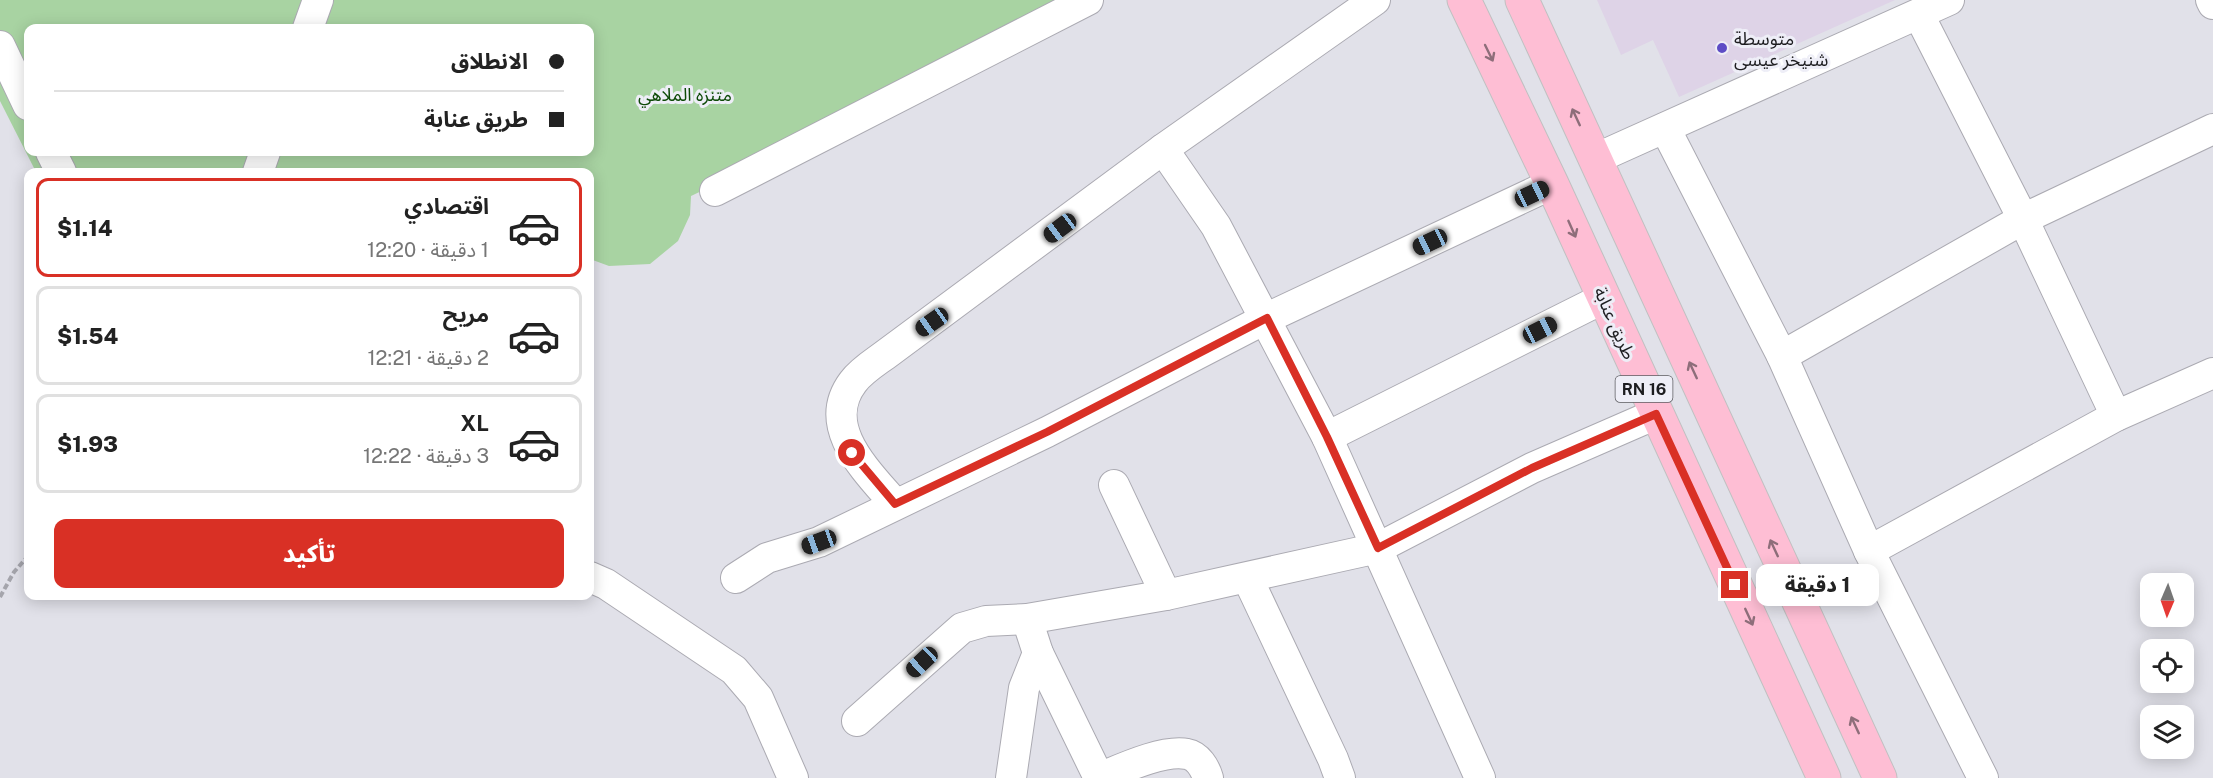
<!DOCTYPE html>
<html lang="ar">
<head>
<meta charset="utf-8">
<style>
  body { margin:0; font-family:"Public Sans","Noto Sans Arabic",sans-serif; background:#f6f6f6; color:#222; direction:rtl; height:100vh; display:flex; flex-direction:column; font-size:22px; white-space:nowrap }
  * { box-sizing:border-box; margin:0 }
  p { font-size:20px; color:#767676 }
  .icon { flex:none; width:33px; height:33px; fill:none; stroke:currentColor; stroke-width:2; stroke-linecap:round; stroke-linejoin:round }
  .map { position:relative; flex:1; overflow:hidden; direction:ltr }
  .side { position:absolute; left:24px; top:168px; width:570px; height:432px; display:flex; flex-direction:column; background:#fff; border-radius:12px; box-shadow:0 3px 15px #0003; direction:rtl }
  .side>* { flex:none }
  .guide { position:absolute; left:24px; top:24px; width:570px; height:132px; border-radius:12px; box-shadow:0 3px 15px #0003; direction:rtl; display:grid; align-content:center; height:132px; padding:0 30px; background:#fff }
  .needle { width:39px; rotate:182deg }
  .tools { position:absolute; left:2140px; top:573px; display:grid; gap:12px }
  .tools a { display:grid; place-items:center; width:54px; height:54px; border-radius:12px; background:#fff; box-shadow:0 3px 15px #0003; font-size:30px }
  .end { position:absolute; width:27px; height:27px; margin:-14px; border:8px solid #d93025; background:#fff; box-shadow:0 0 0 3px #fff }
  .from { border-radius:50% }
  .bubble { position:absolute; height:42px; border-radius:12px; background:#fff; box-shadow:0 3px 15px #0003; font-size:20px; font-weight:800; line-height:42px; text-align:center; direction:rtl }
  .car { position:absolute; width:18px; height:36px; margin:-18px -9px; border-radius:8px; box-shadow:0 0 4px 2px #0007; background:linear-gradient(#222 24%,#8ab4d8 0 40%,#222 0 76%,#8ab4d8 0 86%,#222 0) }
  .guide b { display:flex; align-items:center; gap:21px; height:57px; font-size:22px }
  .guide b+b { border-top:2px solid #e0e0e0 }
  .guide i { width:15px; height:15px; background:#222 }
  ul { padding:10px 0 0; list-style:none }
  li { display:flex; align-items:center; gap:18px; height:99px; margin:0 12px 9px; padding:0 18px; border:3px solid #e0e0e0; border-radius:12px }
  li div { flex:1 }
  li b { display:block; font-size:22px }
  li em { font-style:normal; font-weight:800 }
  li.active { border-color:#d93025 }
  li>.icon { width:54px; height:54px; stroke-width:1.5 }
  .cta { display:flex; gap:12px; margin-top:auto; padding:12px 30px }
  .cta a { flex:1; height:69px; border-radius:12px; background:#d93025; color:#fff; font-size:24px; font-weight:800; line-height:69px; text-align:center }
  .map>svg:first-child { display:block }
  .education { fill:#ded3e7 }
  .green { fill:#a8d3a2; fill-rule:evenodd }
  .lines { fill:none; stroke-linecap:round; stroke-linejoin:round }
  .minor-casing { stroke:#abaab2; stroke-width:32 }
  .trunk-casing { stroke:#c0c0c1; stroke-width:35 }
  .path { stroke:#a5a5ac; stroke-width:4; stroke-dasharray:6 3; stroke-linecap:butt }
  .minor { stroke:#fff; stroke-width:30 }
  .trunk { stroke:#febed4; stroke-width:33 }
  .oneway { stroke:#8e6e7a }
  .route { stroke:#d93025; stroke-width:8 }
  .poi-dot { fill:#5d4cc5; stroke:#eeeef7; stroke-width:2 }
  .labels { text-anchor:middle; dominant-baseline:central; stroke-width:6; stroke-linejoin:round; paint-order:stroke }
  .shield { fill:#eeeef7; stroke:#5c5c60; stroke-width:1.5 }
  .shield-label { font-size:16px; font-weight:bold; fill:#1d1d20 }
  .poi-label { font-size:18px; fill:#1d1d20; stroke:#eeeef7; text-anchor:start }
  .park-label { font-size:18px; fill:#0d4a07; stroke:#eeeef7 }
  .street-label { font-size:18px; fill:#1d1d20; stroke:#eeeef7 }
</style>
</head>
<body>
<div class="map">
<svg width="2213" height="778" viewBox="0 0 2213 778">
  <rect width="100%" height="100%" fill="#e1e1e9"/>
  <polygon class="education" points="1597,0 1895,0 1679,97 1653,40 1621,55"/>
  <path class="green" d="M0 0H1102L691 196 690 215 678 241 650 264 609 266 590 259V172H36L0 101ZM28 28H590V152H28Z"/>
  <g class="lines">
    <g class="minor-casing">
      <g id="minor">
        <polyline points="2211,0 2213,4"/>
        <polyline points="1919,15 2023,219 2116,416"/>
        <polyline points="308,28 318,0"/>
        <polyline points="0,46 28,105"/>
        <polyline points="1665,128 1782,356 1869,551 1983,778"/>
        <polyline points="1163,149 1216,226 1327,437 1480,778"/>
        <polyline points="51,152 61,172"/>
        <polyline points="1595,159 1949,0"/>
        <polyline points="258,172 265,152"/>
        <polyline points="715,191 1088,0"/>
        <polyline points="1782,356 2023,219 2213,129"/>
        <polyline points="1327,437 1604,298"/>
        <polyline points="1114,485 1166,595"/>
        <path d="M895 504C868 472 819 427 853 382 861 371 874 363 885 355L1163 149 1375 0"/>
        <polyline points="1869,551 2116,416 2213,373"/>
        <polyline points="590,577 606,584 734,670 758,698 793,778"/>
        <polyline points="736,578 767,558 819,542 1047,432 1267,318 1552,184"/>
        <polyline points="1248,579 1333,759 1340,778"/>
        <polyline points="1038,653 1099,778"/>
        <polyline points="857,721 962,628 986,621 1027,619 1166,595 1378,548 1532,468 1656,414"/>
        <polyline points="1011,778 1024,688 1038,653 1027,619"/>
        <path d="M1099 778C1121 769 1164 749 1187 754 1198 756 1205 768 1208 778"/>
      </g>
    </g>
    <g class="trunk-casing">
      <g id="trunk">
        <polyline points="1464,0 1552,184 1824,778"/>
        <polyline points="1522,0 1880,778"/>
      </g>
    </g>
    <polyline class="path" points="0,597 14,572 28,556"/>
    <use href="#minor" class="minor"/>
    <use href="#trunk" class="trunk"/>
  </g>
  <defs><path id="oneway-shaft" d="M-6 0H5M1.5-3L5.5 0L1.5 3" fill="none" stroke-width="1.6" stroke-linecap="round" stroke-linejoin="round" transform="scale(1.5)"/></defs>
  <g class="oneway">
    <use href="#oneway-shaft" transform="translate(1489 53) rotate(64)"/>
    <use href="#oneway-shaft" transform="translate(1576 117) rotate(-115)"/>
    <use href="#oneway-shaft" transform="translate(1572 229) rotate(66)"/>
    <use href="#oneway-shaft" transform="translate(1693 370) rotate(-115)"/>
    <use href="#oneway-shaft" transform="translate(1774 548) rotate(-115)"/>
    <use href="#oneway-shaft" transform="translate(1749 617) rotate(65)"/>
    <use href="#oneway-shaft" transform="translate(1855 725) rotate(-115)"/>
  </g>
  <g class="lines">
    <polyline class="route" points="852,453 895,504 1047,432 1267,318 1327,437 1378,548 1532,468 1656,414 1735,585"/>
  </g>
  <circle class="poi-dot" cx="1722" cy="48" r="6"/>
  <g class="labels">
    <rect class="shield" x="1615.5" y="376" width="57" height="26" rx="4.5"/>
    <g class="shield-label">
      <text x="1644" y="389">RN 16</text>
    </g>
    <g class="poi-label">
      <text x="1734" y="38">متوسطة<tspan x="1734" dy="21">شنيخر عيسى</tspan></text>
    </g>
    <g class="park-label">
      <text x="685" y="94">متنزه الملاهي</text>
    </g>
    <g class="street-label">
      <text transform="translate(1615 323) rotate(66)">طريق عنابة</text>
    </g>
  </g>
</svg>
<div class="tools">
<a><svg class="needle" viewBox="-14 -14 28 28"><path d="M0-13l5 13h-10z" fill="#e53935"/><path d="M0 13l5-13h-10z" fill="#767676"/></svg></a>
<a><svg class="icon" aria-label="locate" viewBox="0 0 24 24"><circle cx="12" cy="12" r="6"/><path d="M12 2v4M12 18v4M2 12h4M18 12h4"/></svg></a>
<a><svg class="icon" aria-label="layers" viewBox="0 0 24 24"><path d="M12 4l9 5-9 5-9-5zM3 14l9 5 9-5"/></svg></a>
</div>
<i class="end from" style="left:852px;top:453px"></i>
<i class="end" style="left:1735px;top:585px"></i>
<div class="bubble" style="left:1756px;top:564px;width:123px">1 دقيقة</div>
<i class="car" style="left:1532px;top:194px;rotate:65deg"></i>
<i class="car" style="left:1060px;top:228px;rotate:233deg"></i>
<i class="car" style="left:1430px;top:242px;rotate:245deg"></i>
<i class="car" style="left:932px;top:322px;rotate:235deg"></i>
<i class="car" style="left:1540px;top:330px;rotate:63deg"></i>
<i class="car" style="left:819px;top:542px;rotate:250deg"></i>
<i class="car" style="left:922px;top:662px;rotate:227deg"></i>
<div class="guide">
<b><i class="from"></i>الانطلاق</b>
<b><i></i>طريق عنابة</b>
</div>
<section class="side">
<ul>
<li class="active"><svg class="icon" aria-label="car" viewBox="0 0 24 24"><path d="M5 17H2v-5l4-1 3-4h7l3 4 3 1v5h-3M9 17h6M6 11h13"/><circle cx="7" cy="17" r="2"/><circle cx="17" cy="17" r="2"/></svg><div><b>اقتصادي</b><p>1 دقيقة · 12:20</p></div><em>$1.14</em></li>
<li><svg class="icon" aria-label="car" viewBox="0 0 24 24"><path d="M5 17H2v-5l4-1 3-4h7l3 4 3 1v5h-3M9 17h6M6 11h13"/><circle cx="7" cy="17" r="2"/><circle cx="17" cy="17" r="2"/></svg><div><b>مريح</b><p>2 دقيقة · 12:21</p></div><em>$1.54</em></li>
<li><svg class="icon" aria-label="car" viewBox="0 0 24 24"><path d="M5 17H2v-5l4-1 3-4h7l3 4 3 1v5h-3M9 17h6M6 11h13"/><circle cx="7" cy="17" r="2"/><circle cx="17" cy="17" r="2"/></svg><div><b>XL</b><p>3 دقيقة · 12:22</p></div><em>$1.93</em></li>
</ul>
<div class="cta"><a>تأكيد</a></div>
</section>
</div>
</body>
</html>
